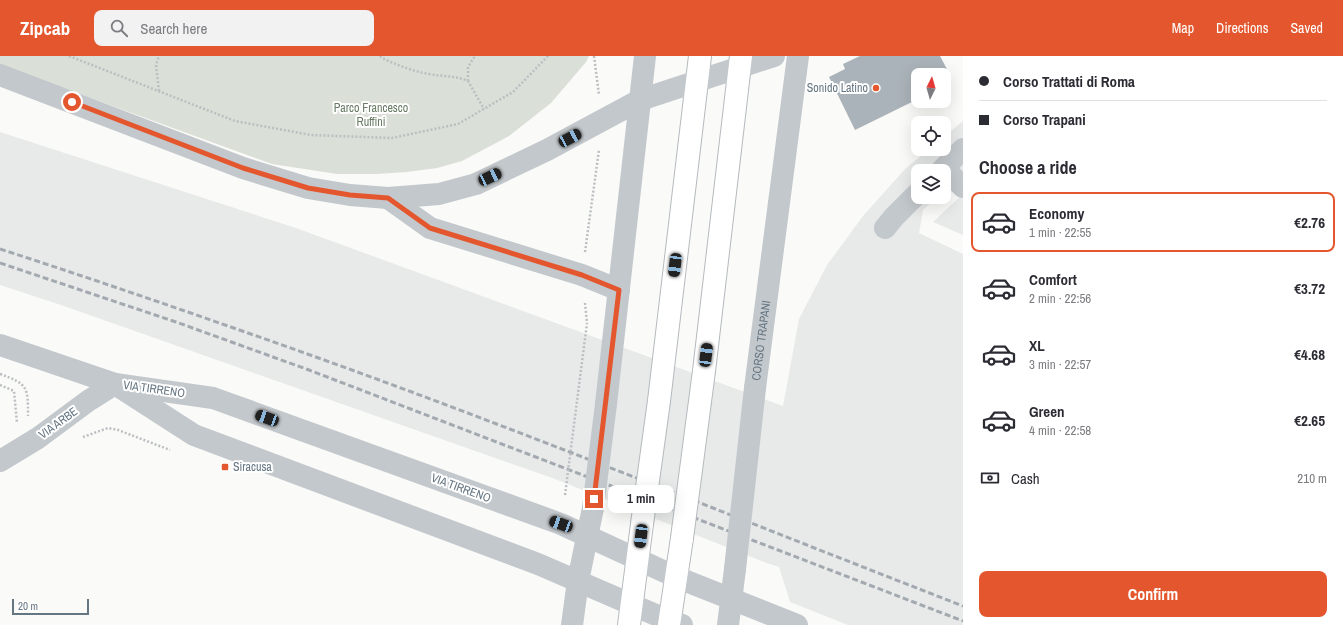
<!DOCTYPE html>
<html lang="en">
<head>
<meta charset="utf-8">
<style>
  body { margin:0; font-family:"Archivo Narrow",sans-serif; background:#f2f2f3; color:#2b2b33; height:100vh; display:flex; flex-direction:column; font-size:15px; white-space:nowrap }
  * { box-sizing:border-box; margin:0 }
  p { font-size:13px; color:#7c7c81 }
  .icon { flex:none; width:22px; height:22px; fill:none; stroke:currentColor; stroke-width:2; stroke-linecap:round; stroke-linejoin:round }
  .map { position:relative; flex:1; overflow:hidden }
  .details { display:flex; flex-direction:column; background:#fff; width:380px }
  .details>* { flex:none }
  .hud { display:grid; align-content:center; height:88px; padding:0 16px; background:#fff }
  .needle { width:26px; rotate:5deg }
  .tools { position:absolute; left:911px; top:12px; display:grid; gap:8px }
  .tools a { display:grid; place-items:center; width:40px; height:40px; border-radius:8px; background:#fff; box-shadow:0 4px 16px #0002; font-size:20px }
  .scale { position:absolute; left:12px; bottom:10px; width:77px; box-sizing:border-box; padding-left:4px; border:2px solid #657683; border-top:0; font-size:11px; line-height:14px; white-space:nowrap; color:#657683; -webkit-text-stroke:3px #fff; paint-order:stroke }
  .end { position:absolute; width:18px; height:18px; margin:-9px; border:5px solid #e4572e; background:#fff; box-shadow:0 0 0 2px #fff }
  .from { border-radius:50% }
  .bubble { position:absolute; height:28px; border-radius:8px; background:#fff; box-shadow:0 4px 16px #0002; font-size:13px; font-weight:800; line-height:28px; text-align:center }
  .car { position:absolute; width:12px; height:24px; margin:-12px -6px; border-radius:5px; box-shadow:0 0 3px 1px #0007; background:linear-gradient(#222 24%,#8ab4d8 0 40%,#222 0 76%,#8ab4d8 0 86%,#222 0) }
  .hud b { display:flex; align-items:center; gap:14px; height:38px; font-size:15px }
  .hud b+b { border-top:1px solid #e1e1e2 }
  .hud i { width:10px; height:10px; background:#2b2b33 }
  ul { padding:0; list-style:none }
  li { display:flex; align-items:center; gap:12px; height:60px; margin:0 8px 6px; padding:0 8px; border:2px solid transparent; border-radius:8px }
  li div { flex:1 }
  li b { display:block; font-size:15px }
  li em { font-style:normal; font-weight:800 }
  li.on { border-color:#e4572e }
  li>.icon { width:36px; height:36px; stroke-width:1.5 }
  h2 { padding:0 16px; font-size:18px; line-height:48px }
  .pay { display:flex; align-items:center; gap:10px; height:44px; padding:0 16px; font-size:15px }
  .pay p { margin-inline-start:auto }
  .cta { display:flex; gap:8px; margin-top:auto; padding:8px 16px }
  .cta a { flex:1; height:46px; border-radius:8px; background:#e4572e; color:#fff; font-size:16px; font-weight:800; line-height:46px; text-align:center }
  header { display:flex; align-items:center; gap:24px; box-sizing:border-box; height:56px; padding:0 20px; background:#e4572e; color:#fff }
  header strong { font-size:19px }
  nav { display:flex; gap:22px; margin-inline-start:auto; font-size:14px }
  .search { width:280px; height:36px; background:#f2f2f3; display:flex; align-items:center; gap:10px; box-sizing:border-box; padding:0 14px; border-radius:8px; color:#7c7c81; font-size:15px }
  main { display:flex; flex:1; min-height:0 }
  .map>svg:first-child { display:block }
  .built { fill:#e8e9e9 }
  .green { fill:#dadfd7 }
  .building { fill:#aab3b9 }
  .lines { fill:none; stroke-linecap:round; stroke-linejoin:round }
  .major-casing { stroke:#b5babe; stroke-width:24 }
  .path { stroke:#bbbfc2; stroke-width:2.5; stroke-dasharray:2 2; stroke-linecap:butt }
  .minor { stroke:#c3c8cc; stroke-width:22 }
  .major { stroke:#fff; stroke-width:22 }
  .rail { stroke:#a2aab0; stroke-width:3; stroke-dasharray:6 3; stroke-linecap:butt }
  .major-bridge-casing { stroke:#b5babe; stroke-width:24; stroke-linecap:butt }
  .path-bridge { stroke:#bbbfc2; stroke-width:2.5; stroke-dasharray:2 2; stroke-linecap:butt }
  .minor-bridge { stroke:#c3c8cc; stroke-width:22 }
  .major-bridge { stroke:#fff; stroke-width:22 }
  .route { stroke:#e4572e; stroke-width:5 }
  .poi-dot { fill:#e4572e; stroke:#fff; stroke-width:1.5 }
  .labels { text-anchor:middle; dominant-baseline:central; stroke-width:4; stroke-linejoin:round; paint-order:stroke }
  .poi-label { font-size:12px; fill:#657683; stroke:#fff; text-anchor:end }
  .park-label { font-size:12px; fill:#687a64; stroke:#fff }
  .street-label { font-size:12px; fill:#657683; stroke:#fff }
</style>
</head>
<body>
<header>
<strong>Zipcab</strong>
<div class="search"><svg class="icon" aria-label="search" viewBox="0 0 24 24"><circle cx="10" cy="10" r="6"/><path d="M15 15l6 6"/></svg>Search here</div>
<nav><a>Map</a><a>Directions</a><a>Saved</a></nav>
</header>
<main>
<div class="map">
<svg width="963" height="569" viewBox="0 0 963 569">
  <rect width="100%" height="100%" fill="#fafaf8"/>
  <g class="built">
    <polygon points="963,65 963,117 944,135 944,115 918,115 918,141 937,141 923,154 919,177 963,198 963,569 848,569 790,546 779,511 764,506 555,423 64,250 0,229 0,76 296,172 783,350 799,263 827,209 863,160 905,113 929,93 944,93 944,81"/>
    <polygon points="963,138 963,179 933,166"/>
  </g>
  <polygon class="green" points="0,0 589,0 586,6 551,47 509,80 462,105 437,112 407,116 376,118 337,118 272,108 0,9"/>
  <polygon class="building" points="860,0 940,0 949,17 944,19 918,19 918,43 855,74 829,21 845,13 843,8"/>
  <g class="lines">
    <g class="major-casing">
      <g id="major">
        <polyline points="704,315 741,0"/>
        <polyline points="659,345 700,0"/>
        <polyline points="629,569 642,468"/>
        <polyline points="669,569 682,482"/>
      </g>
    </g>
    <g class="path">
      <polyline points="69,0 235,65 311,79 392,82 458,68 513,36 548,0"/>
      <path d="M380 0 382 2C397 9 412 15 429 18 444 21 453 19 468 25L484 53"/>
      <polyline points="594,0 599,39"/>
      <polyline points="468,25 468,11 475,0"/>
      <polyline points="159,35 156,9 159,0"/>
      <polyline points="585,196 599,94"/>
      <polyline points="585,247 587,267"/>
      <path d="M0 318C28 328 28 331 28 360"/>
      <polyline points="0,329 14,335 17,367"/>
      <polyline points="83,381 108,372 118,374 170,394"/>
    </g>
    <g class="minor">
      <polyline points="0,19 243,112 308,132 350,139 388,142 439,138 476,128 547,94 640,44 774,0"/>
      <polyline points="944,112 963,131"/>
      <polyline points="941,115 963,93"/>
      <polyline points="388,142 430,172 582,219 619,234"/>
      <polyline points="885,172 894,161 918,137"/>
      <polyline points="0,289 115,328 213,342 561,468 676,521 797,569"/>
      <polyline points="121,332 194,379 538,508 670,565 682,569"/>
      <path id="s1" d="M755 332 798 0"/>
      <polyline points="606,348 645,0"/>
      <polyline points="0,405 38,382 88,345 115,328"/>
      <polyline points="572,569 578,525 593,452"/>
      <polyline points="728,569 735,513"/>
    </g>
    <use href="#major" class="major"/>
    <g class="rail">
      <path d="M0 193C105 227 209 263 313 300 531 378 746 466 963 550"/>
      <polyline points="0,207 176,266 309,314 963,565"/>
    </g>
    <g class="major-bridge-casing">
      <g id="major-bridge">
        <polyline points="642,468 659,345"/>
        <polyline points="682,482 704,315"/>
      </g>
    </g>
    <polyline class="path-bridge" points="565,439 587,267"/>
    <g class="minor-bridge">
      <polyline points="593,452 606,348"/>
      <polyline points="735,513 755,332"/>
    </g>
    <use href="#major-bridge" class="major-bridge"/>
  </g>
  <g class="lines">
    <polyline class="route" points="72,46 243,112 308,132 350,139 388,142 430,172 582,219 619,234 594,443"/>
  </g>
  <g class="poi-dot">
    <circle cx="876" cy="32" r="4"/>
    <rect x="221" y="407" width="8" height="8" rx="2"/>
  </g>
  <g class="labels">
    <g class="poi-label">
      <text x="868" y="32">Sonido Latino</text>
      <text x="233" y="411" text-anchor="start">Siracusa</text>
    </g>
    <g class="park-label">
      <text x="371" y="52">Parco Francesco<tspan x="371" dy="14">Ruffini</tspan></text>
    </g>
    <g class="street-label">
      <text stroke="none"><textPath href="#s1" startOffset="48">CORSO TRAPANI</textPath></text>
      <text transform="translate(154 333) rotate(8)">VIA TIRRENO</text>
      <text transform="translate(58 367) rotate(-36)">VIA ARBE</text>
      <text transform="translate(461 432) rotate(20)">VIA TIRRENO</text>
    </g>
  </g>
</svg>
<div class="tools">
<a><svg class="needle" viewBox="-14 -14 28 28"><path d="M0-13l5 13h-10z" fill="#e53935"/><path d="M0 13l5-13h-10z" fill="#7c7c81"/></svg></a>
<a><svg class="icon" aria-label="locate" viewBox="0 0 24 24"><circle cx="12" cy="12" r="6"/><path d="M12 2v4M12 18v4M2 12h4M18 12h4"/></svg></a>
<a><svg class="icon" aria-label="layers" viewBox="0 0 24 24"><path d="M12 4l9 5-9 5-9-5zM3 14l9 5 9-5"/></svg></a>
</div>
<div class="scale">20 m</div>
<i class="end from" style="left:72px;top:46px"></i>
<i class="end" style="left:594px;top:443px"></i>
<div class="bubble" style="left:608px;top:429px;width:66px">1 min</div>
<i class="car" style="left:570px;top:82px;rotate:62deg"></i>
<i class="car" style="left:490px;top:121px;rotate:65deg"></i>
<i class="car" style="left:675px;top:209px;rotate:187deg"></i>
<i class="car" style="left:706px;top:299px;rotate:7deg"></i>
<i class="car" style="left:267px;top:362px;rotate:290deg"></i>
<i class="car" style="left:561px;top:468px;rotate:290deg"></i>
<i class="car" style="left:641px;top:480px;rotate:187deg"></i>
</div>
<section class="details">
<div class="hud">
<b><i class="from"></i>Corso Trattati di Roma</b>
<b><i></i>Corso Trapani</b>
</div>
<h2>Choose a ride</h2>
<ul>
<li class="on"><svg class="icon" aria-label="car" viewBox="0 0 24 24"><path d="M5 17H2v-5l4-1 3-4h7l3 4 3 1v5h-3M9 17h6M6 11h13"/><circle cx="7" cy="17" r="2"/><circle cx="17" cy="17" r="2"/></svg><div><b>Economy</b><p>1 min · 22:55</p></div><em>€2.76</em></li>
<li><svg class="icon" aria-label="car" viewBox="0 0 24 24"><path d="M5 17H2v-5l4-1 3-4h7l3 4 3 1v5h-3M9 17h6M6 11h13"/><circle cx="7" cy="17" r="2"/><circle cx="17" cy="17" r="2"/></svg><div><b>Comfort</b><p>2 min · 22:56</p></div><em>€3.72</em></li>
<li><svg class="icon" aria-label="car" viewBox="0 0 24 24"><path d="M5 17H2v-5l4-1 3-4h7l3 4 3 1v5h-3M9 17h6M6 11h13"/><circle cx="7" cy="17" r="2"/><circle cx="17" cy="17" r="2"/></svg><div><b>XL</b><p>3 min · 22:57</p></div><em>€4.68</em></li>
<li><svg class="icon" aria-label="car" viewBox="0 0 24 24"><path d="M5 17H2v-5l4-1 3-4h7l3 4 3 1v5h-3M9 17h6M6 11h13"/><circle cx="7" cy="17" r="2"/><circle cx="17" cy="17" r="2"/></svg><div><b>Green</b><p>4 min · 22:58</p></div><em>€2.65</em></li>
</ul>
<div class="pay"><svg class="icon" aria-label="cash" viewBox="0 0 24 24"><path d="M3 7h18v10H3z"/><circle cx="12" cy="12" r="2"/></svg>Cash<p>210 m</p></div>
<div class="cta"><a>Confirm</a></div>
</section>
</main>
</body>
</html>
